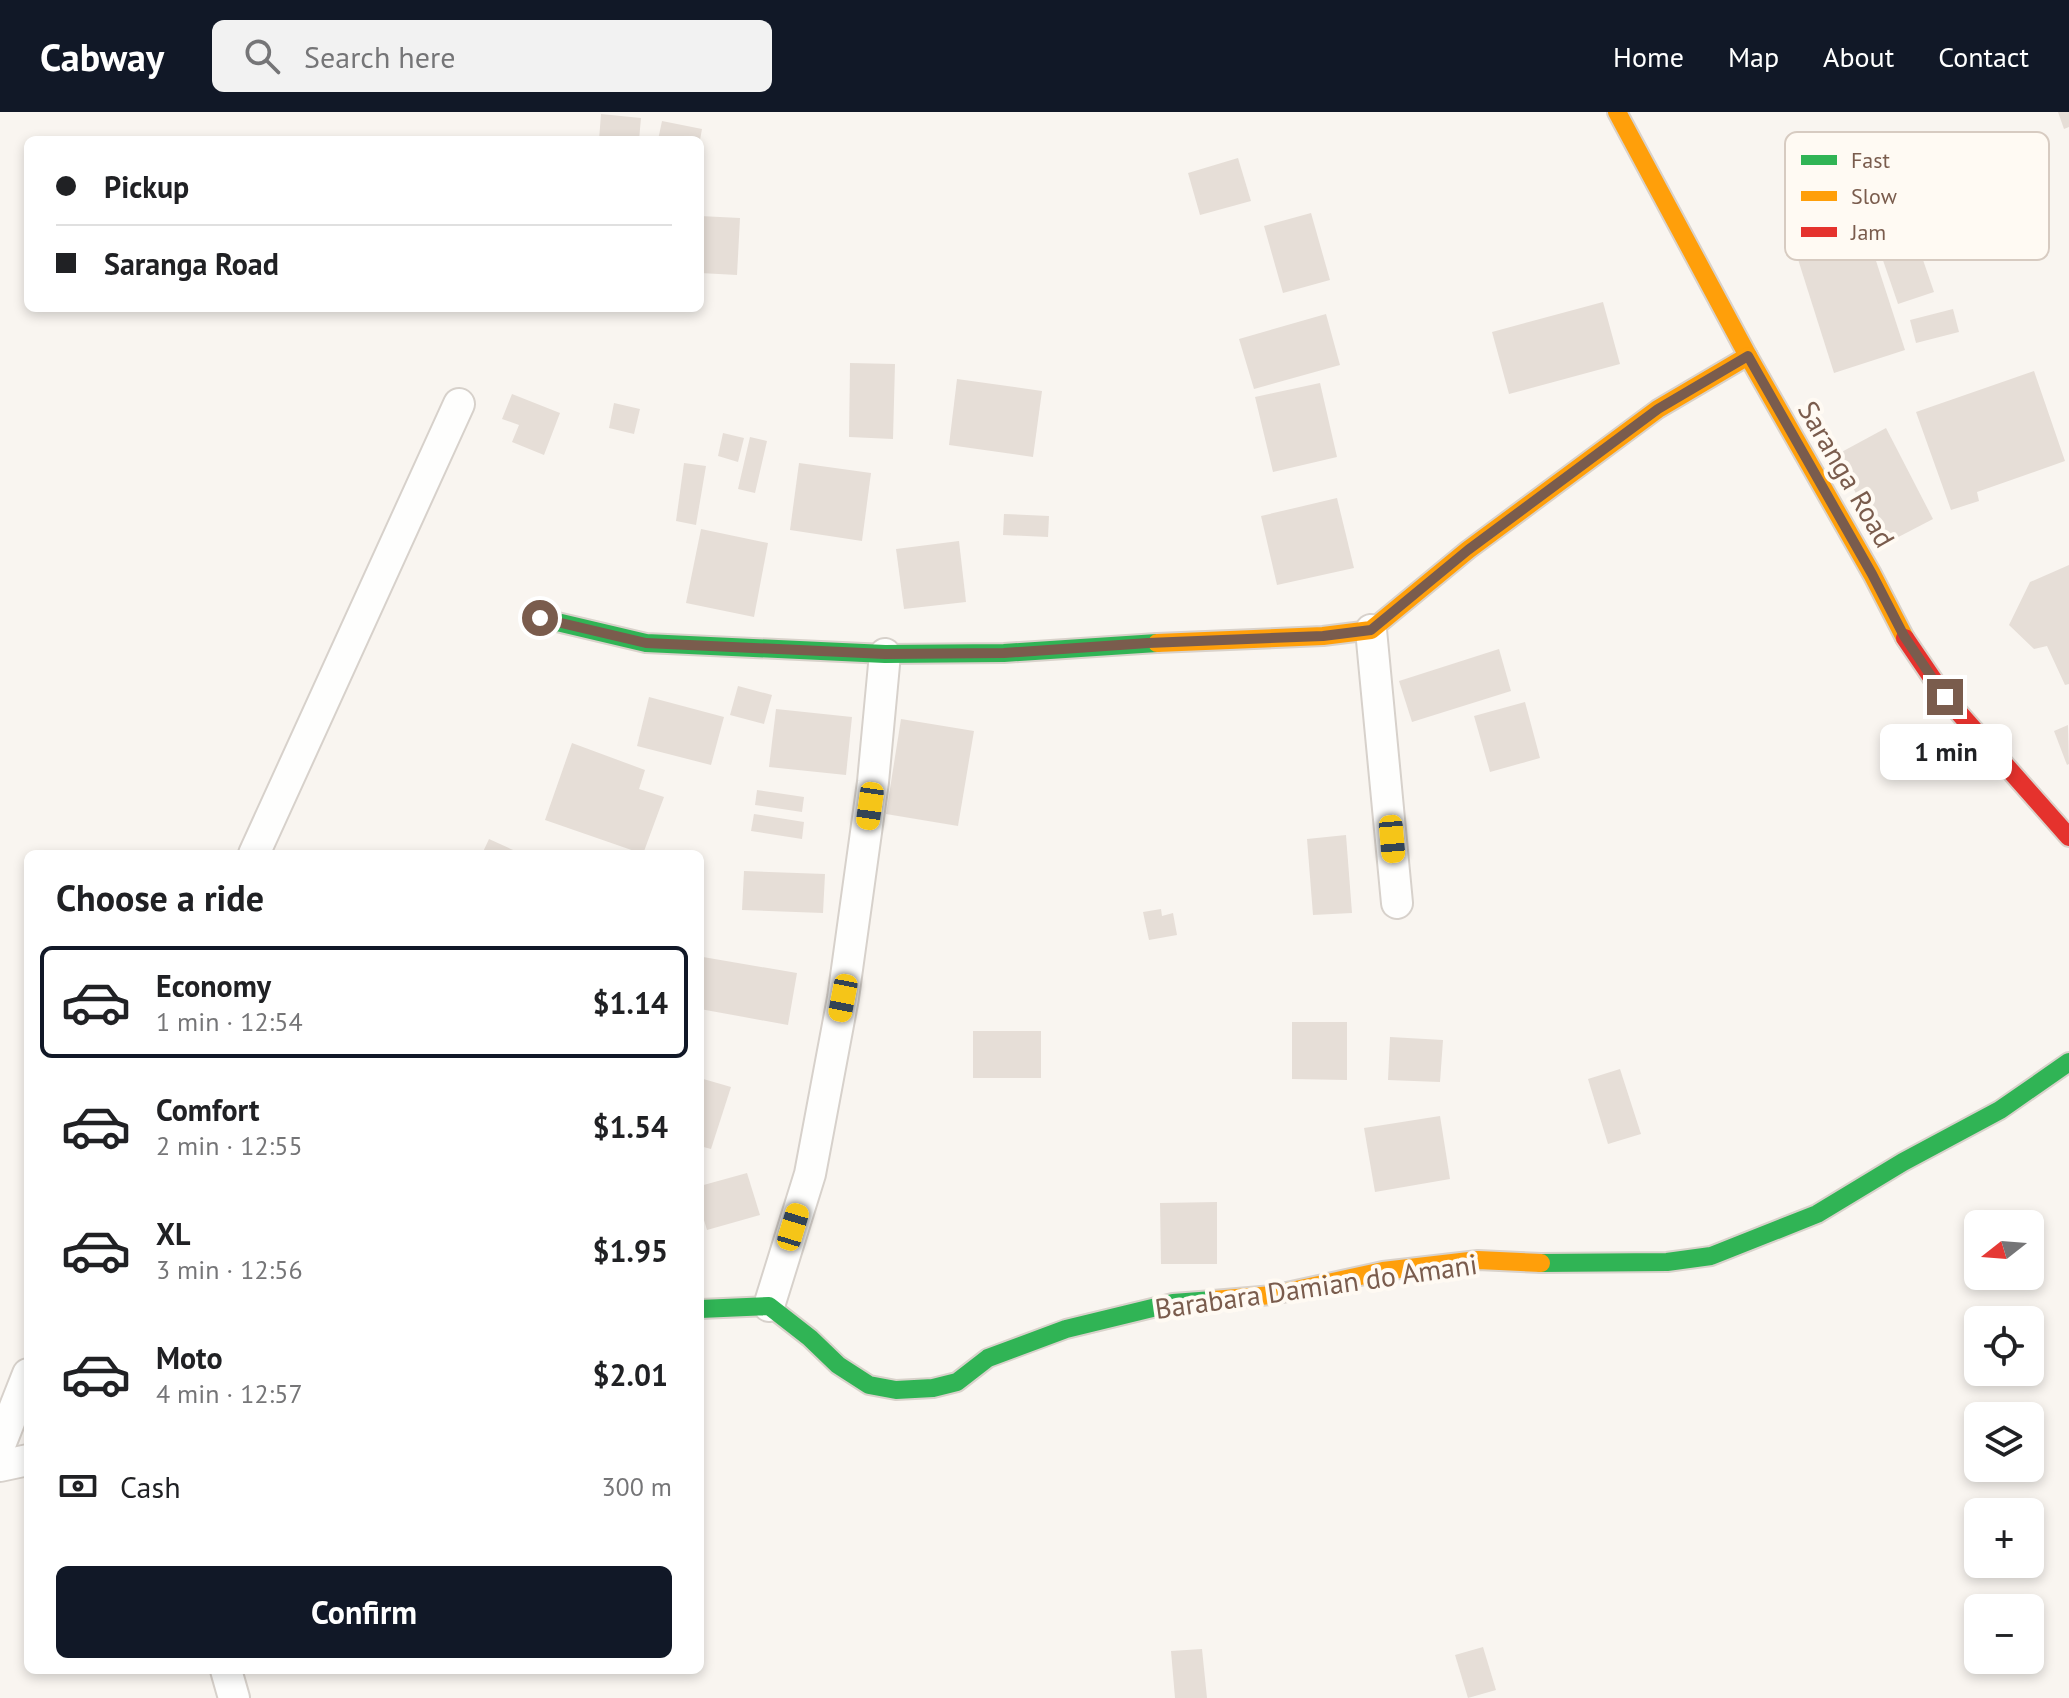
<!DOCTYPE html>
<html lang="en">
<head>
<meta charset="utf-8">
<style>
  body { margin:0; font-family:"PT Sans",sans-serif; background:#f2f2f2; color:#202124; height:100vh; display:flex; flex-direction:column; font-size:30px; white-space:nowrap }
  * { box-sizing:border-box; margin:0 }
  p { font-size:26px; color:#757577 }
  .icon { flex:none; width:44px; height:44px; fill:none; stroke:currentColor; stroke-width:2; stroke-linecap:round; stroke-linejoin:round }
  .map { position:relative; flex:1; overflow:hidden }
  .details { position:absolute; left:24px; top:738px; width:680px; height:824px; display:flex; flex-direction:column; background:#fff; border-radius:12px; box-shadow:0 4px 12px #0003 }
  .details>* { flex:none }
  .top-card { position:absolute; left:24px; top:24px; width:680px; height:176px; border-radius:12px; box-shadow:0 4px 12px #0003; display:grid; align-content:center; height:176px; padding:0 32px; background:#fff }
  .needle { width:52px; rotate:253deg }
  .fabs { position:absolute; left:1964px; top:1098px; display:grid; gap:16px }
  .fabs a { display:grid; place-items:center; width:80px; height:80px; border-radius:12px; background:#fff; box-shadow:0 4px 12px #0003; font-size:40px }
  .end { position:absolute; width:36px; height:36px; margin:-18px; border:10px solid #7a5c4d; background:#fff; box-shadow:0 0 0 4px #fff }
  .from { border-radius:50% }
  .bubble { position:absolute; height:56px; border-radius:12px; background:#fff; box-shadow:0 4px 12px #0003; font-size:26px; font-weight:700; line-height:56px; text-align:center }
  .car { position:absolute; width:24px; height:48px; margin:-24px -12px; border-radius:10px; box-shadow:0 0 6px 2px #0007; background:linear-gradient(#f5c518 24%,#345 0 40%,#f5c518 0 76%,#345 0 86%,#f5c518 0) }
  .top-card b { display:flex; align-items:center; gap:28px; height:76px; font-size:30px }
  .top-card b+b { border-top:2px solid #e0e0e0 }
  .top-card i { width:20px; height:20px; background:#202124 }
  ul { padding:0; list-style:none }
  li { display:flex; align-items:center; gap:24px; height:112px; margin:0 16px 12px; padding:0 16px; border:4px solid transparent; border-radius:12px }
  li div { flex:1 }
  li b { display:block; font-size:30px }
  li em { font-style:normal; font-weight:700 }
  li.on { border-color:#111827 }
  li>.icon { width:72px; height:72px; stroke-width:1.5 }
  h2 { padding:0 32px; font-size:36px; line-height:96px }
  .pay { display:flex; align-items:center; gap:20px; height:88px; padding:0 32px; font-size:30px }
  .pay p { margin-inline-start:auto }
  .button { display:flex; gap:16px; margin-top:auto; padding:16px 32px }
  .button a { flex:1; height:92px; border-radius:12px; background:#111827; color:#fff; font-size:32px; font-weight:700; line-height:92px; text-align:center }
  header { display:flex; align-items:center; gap:48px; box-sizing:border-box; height:112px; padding:0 40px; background:#111827; color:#fff }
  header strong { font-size:38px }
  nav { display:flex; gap:44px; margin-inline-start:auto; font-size:28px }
  .search { width:560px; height:72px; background:#f2f2f2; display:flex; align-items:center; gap:20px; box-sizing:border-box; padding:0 28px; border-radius:12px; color:#757577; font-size:30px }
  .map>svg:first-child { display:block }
  .building { fill:#e6ded7 }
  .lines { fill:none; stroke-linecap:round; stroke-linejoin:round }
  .street-casing { stroke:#d7d1cb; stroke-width:34 }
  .fast-casing { stroke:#d9d2cb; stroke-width:22 }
  .slow-casing { stroke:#d9d2cb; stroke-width:22 }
  .jam-casing { stroke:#d9d2cb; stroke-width:22 }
  .street { stroke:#fefefd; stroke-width:30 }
  .fast { stroke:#30b455; stroke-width:18 }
  .slow { stroke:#ff9f0a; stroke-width:18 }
  .jam { stroke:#e5322d; stroke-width:18 }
  .route { stroke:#7a5c4d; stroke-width:10 }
  .labels { text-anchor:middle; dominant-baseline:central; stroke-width:8; stroke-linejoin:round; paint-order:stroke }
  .street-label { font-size:28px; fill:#7a5c4d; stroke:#fffaf3 }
  .key { fill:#fffaf3; stroke:#d7cbc1; stroke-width:2 }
  .key-label { font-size:22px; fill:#7a5c4d }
</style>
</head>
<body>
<header>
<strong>Cabway</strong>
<div class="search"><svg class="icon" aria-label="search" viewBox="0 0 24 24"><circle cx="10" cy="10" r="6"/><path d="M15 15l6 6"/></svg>Search here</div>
<nav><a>Home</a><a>Map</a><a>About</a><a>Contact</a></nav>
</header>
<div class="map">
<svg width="2069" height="1586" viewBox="0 0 2069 1586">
  <rect width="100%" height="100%" fill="#f9f5f0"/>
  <g class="building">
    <polygon points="2058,0 2069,0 2069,15 2064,17"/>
    <polygon points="601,2 641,6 639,28 599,28"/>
    <polygon points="662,9 702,17 700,28 658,28"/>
    <polygon points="1238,46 1251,89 1200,103 1188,61"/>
    <polygon points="1311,101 1330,168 1283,181 1264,114"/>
    <polygon points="700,104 740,106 737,163 700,161"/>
    <polygon points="1912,116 1934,180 1898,192 1876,128"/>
    <polygon points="1866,118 1905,238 1834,261 1796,141"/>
    <polygon points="1603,190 1620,252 1509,282 1492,220"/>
    <polygon points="1953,197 1959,220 1916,231 1910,208"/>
    <polygon points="1326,202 1340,253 1254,277 1239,227"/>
    <polygon points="850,251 895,252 893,327 849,325"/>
    <polygon points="2034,259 2065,349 1977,380 1979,389 1951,398 1916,300"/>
    <polygon points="957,267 1042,279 1033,345 949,333"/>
    <polygon points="1320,271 1337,345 1273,360 1255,285"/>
    <polygon points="512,282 560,301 544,343 512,330 519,313 502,307"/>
    <polygon points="614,291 640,297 634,322 609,316"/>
    <polygon points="1886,316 1933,407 1883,433 1836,343"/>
    <polygon points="723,321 744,326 738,350 718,344"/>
    <polygon points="750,325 767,329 755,381 738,377"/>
    <polygon points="684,351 706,354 696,413 676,409"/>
    <polygon points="799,351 871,361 862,429 790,418"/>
    <polygon points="1337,386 1354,456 1277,473 1261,404"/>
    <polygon points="1004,402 1049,404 1048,425 1003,423"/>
    <polygon points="701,417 768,431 754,505 686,491"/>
    <polygon points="959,429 966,490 904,497 896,437"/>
    <polygon points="2069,453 2069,572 2065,573 2047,534 2034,537 2009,513 2030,470"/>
    <polygon points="1499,537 1511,579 1412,610 1399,569"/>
    <polygon points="738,574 772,583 764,612 730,603"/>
    <polygon points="649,585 724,605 711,653 637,634"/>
    <polygon points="1525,590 1540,646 1490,660 1474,604"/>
    <polygon points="776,597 852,605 846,663 769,655"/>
    <polygon points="901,607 974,619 958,714 886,702"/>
    <polygon points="2068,613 2069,652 2067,653 2054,619"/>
    <polygon points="572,631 645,658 639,677 664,685 643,742 545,708"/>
    <polygon points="757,678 804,685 802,700 755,693"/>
    <polygon points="754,702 804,710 802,727 751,719"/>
    <polygon points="1346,723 1352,801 1313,803 1307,727"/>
    <polygon points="489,727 522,742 482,742"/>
    <polygon points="744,759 825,762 823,801 742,798"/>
    <polygon points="1161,797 1162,804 1173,801 1177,823 1149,828 1143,800"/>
    <polygon points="703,845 797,861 788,913 700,897"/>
    <polygon points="1292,910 1347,910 1347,968 1292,967"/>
    <rect x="973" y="919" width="68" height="47"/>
    <polygon points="1390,925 1443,928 1440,970 1388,968"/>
    <polygon points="1620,957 1641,1022 1608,1032 1588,967"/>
    <polygon points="700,966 731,975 711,1037 700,1034"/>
    <polygon points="1440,1004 1450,1067 1375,1080 1364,1016"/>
    <polygon points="747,1061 760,1103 707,1118 700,1095 700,1074"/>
    <polygon points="1217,1090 1217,1152 1161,1152 1160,1091"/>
    <polygon points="1483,1535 1496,1578 1468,1586 1455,1543"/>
    <polygon points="1202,1537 1207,1586 1175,1586 1171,1539"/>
  </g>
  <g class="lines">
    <g class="street-casing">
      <g id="street">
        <polyline points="1371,518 1397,791"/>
        <polyline points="254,742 459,292"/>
        <polyline points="769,1194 810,1062 843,886 873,670 885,542"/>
        <polyline points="0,1333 28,1262"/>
        <polyline points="0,1354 28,1348"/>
        <polyline points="226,1558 234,1586"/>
      </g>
    </g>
    <g class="fast-casing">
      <g id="fast">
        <polyline points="540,506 646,531 885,542 1004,541 1157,531"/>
        <polyline points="1541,1151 1667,1150 1711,1144 1817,1102 1903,1050 2000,998 2069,950"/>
        <polyline points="700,1197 769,1194 810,1226 838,1253 869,1273 896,1278 933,1276 957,1270 988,1246 1066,1217 1173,1191 1213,1188"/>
      </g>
    </g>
    <g class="slow-casing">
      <g id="slow">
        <polyline points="1617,0 1748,244 1872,462 1905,526"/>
        <polyline points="1157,531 1323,524 1371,518 1468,438 1658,297 1748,244"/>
        <polyline points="1213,1188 1273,1183 1383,1159 1478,1148 1541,1151"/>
      </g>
    </g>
    <g class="jam-casing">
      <polyline id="jam" points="1905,526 1945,585 2069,725"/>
    </g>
    <use href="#street" class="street"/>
    <use href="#fast" class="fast"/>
    <use href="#slow" class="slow"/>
    <use href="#jam" class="jam"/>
  </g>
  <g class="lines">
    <polyline class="route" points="540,506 646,531 885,542 1004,541 1148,531 1323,524 1371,518 1468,438 1658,297 1748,244 1872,462 1904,524 1945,585"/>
  </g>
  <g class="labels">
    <g class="street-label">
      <text transform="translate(1847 362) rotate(60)">Saranga Road</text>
      <text transform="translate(1316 1174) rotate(-8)">Barabara Damian do Amani</text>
    </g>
  </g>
  <rect x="1785" y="20" width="264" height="128" rx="12" class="key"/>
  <rect x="1801" y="43" width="36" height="10" fill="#30b455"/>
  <rect x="1801" y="79" width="36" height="10" fill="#ff9f0a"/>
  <rect x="1801" y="115" width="36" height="10" fill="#e5322d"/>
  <g class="key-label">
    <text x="1851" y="56">Fast</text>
    <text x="1851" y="92">Slow</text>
    <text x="1851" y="128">Jam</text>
  </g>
</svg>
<div class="fabs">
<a><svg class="needle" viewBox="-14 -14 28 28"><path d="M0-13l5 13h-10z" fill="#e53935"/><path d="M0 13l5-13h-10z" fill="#757577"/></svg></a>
<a><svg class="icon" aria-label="locate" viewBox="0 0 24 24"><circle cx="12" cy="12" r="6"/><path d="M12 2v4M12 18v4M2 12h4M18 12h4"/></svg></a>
<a><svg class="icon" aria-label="layers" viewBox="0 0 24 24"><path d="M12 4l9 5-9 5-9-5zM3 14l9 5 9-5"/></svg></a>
<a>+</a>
<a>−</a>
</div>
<i class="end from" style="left:540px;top:506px"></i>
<i class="end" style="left:1945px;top:585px"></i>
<div class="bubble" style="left:1880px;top:612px;width:132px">1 min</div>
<i class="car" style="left:870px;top:694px;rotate:188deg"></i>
<i class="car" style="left:1392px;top:727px;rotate:175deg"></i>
<i class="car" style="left:843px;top:886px;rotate:191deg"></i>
<i class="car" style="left:793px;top:1115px;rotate:17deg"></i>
<div class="top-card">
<b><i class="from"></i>Pickup</b>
<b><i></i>Saranga Road</b>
</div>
<section class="details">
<h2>Choose a ride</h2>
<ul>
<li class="on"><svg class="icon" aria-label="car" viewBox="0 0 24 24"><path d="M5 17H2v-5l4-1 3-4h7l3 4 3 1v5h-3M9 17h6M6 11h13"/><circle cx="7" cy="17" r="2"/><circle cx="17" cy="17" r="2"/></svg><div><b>Economy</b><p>1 min · 12:54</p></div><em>$1.14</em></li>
<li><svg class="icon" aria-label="car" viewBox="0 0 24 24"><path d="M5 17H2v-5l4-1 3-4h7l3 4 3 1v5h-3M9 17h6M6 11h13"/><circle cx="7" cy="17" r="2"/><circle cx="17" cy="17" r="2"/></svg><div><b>Comfort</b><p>2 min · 12:55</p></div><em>$1.54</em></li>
<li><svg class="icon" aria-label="car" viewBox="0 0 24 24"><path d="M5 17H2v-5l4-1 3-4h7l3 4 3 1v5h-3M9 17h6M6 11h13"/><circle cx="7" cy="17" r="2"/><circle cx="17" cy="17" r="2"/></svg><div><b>XL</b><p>3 min · 12:56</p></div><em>$1.95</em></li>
<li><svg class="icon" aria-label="car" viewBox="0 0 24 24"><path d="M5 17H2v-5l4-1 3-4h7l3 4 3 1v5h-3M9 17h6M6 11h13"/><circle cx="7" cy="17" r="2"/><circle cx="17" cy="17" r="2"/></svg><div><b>Moto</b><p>4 min · 12:57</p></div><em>$2.01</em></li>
</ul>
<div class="pay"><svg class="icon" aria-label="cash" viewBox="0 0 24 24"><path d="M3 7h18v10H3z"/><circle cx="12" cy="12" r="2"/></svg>Cash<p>300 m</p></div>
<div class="button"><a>Confirm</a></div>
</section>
</div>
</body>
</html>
